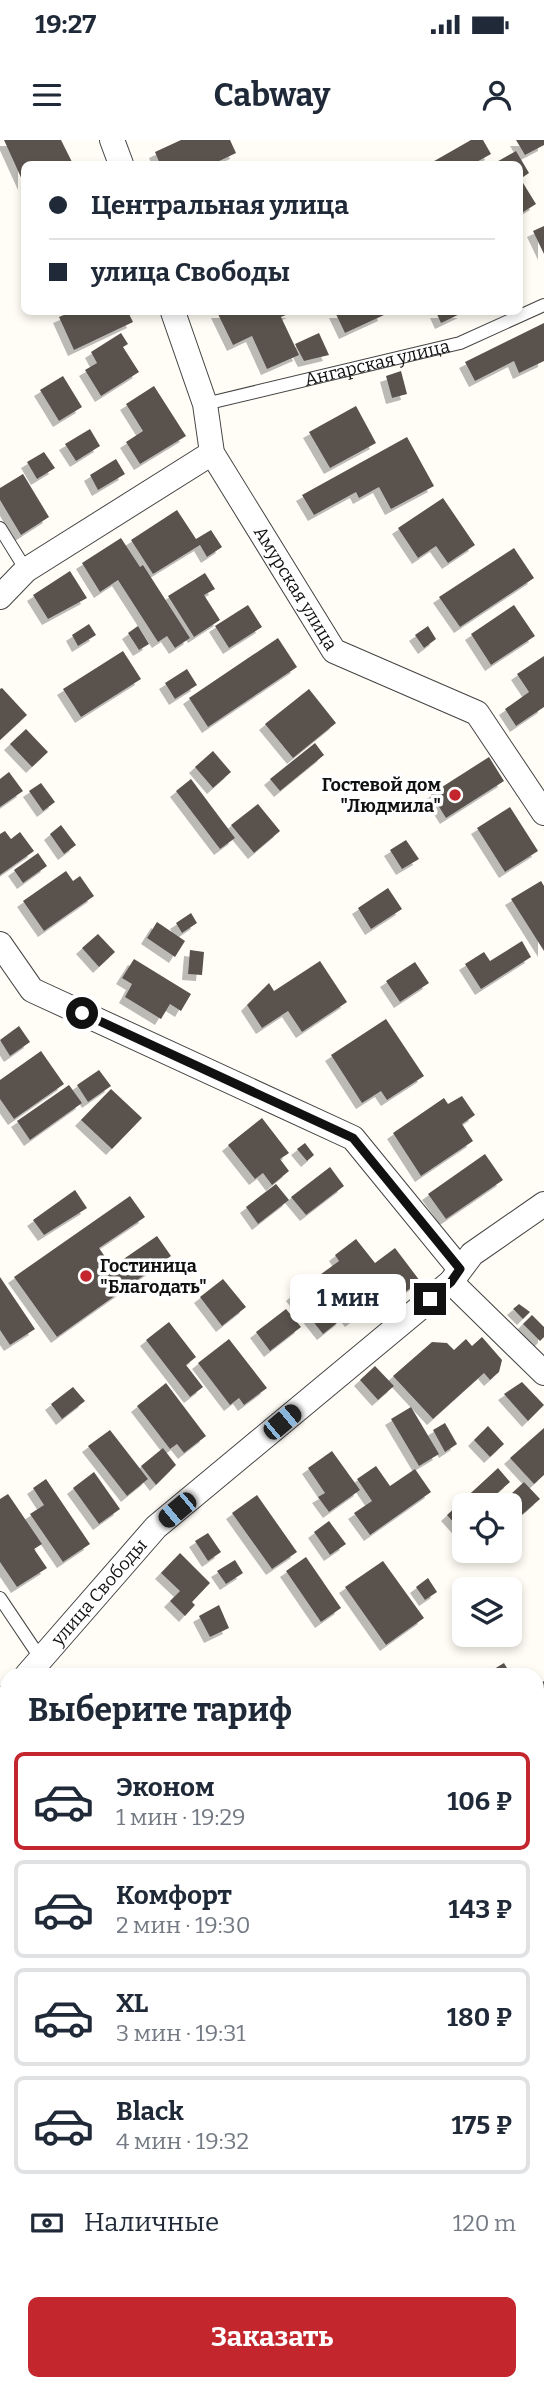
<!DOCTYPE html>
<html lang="ru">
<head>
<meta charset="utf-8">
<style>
  body { margin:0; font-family:Bitter,serif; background:#f6f6f7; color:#1f2937; height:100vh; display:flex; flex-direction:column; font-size:26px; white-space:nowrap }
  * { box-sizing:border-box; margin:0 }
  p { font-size:23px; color:#747a83 }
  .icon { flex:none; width:38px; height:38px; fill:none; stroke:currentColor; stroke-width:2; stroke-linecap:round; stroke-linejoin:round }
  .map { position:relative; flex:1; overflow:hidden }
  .drawer { position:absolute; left:0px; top:1528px; width:544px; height:723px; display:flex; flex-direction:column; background:#fff; border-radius:21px 21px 0 0; box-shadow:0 4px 10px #0003 }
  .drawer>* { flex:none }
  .top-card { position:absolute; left:21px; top:21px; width:502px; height:154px; border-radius:10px; box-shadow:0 4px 10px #0003; display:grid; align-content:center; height:154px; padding:0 28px; background:#fff }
  .fabs { position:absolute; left:452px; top:1353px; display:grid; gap:14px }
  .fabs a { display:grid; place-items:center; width:70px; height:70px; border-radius:10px; background:#fff; box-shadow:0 4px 10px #0003; font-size:35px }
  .end { position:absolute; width:32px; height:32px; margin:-16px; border:9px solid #111; background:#fff; box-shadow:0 0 0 4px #fff }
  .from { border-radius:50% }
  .bubble { position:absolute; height:49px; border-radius:10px; background:#fff; box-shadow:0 4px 10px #0003; font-size:23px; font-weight:700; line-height:49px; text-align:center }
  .car { position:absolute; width:21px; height:42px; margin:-21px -10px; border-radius:9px; box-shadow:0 0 5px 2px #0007; background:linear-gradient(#222 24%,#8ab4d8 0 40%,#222 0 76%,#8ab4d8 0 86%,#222 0) }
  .top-card b { display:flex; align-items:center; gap:24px; height:66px; font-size:26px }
  .top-card b+b { border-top:2px solid #e0e1e3 }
  .top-card i { width:18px; height:18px; background:#1f2937 }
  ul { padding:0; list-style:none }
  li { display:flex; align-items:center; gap:21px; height:98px; margin:0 14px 10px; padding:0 14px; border:4px solid #e0e1e3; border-radius:10px }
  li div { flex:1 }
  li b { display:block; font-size:26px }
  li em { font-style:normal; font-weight:700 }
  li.current { border-color:#c4262e }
  li>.icon { width:63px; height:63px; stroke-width:1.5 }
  h2 { padding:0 28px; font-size:32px; line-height:84px }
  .pay { display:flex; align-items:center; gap:18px; height:77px; padding:0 28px; font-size:26px }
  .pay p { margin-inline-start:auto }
  .cta { display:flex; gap:14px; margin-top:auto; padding:14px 28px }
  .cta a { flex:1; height:80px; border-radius:10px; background:#c4262e; color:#fff; font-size:28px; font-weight:700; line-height:80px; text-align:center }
  .status { display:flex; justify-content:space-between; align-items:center; height:49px; padding:0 35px; background:#fff; direction:ltr }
  .status svg { height:19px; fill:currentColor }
  header { display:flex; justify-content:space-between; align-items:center; height:91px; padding:0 28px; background:#fff; font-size:32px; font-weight:700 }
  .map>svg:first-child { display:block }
  .building { fill:#5a524d; filter:url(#shadow) }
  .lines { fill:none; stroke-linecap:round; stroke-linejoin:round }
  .service-casing { stroke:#444; stroke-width:14 }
  .minor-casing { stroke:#444; stroke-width:26 }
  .service { stroke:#fff; stroke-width:12 }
  .minor { stroke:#fff; stroke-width:24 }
  .route { stroke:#111; stroke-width:9 }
  .poi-dot { fill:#c4262e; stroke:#fff; stroke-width:2.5 }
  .labels { text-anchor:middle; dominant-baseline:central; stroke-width:7; stroke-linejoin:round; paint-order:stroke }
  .street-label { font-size:18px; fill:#111; stroke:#fff }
  .poi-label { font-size:18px; font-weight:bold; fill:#111; stroke:#fff; text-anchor:end }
</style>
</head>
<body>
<div class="status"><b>19:27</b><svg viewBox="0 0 49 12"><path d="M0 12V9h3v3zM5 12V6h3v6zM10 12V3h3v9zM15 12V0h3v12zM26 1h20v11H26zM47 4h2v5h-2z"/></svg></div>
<header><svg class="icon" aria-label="menu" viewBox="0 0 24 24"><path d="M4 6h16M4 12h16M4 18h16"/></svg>Cabway<svg class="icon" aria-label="person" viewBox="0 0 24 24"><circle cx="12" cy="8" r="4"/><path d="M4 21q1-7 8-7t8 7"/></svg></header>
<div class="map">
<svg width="544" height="2249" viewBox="0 0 544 2249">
  <defs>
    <filter id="shadow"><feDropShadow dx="-6" dy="6" stdDeviation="0" flood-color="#0004"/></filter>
  </defs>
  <rect width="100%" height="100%" fill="#fffdf5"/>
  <g class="building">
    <polygon points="4,0 61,0 73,24 24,24 24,44"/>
    <polygon points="181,0 230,0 236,13 213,24 160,24 155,12"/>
    <polygon points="471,0 483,0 491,14 473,24 429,24"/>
    <polygon points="516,0 544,0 544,5 525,15"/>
    <polygon points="516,11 529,33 520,39 520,24 493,24"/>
    <polygon points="523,43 536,64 520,74 520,45"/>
    <polygon points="544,86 544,114 533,91"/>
    <polygon points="71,172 128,172 133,182 74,210 59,177"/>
    <polygon points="217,172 293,172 281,177 299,215 267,229 252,196 233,205"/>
    <polygon points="335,172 383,172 384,175 345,193"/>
    <polygon points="436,172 464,172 441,183"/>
    <polygon points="544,183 544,221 519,233 514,221 475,241 465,222"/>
    <polygon points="121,193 128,204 123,207 139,232 101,256 85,230 97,223 91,212"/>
    <polygon points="319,193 329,215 304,221 295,204"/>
    <polygon points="401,231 407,254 392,258 386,236"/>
    <polygon points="63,236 82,267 59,281 40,250"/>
    <polygon points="154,246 186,296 140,324 126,302 143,291 126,264"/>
    <polygon points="356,266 376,303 330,328 309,292"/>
    <polygon points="90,289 100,306 76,321 65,304"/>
    <polygon points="407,297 434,346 391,369 379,347 359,358 356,352 314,375 302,355"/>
    <polygon points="44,312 55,328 37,339 27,322"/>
    <polygon points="116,319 125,334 98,350 90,335"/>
    <polygon points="23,334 49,377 21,395 0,360 0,348"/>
    <polygon points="443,358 475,405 448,423 436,406 418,418 398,388"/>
    <polygon points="177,370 196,399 211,390 222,407 207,417 200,405 153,434 131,400"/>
    <polygon points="121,398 140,427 143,425 190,498 175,508 167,496 158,502 118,440 100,452 82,423"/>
    <polygon points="514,408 534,438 460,487 439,457"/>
    <polygon points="70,431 87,458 48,479 33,455"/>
    <polygon points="205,433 215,449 204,455 220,480 194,497 168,456"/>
    <polygon points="248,465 262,487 229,508 215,486"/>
    <polygon points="514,465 535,496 491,525 471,494"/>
    <polygon points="89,484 96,495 78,506 72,495"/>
    <polygon points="138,486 149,504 139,510 128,493"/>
    <polygon points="428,486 436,499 424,508 415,495"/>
    <polygon points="278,498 297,527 208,587 189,558"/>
    <polygon points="123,511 141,539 81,577 63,549"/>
    <polygon points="544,516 544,567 516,586 505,569 529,552 517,534"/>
    <polygon points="187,529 197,545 175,559 165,543"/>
    <polygon points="2,548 27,575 0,600 0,549"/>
    <polygon points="309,549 336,583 293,618 265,584"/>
    <polygon points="26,589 48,612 32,627 10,604"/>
    <polygon points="315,603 324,615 280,651 270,639"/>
    <polygon points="213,611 231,632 213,648 195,627"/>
    <polygon points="489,617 504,641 446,678 431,654"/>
    <polygon points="9,632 23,651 0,667 0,639"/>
    <polygon points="191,639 235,698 220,709 176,651"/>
    <polygon points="41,643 55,662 43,671 29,651"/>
    <polygon points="258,664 280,691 254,713 231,685"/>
    <polygon points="510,667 538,711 505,732 477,688"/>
    <polygon points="61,685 76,705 64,714 50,694"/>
    <polygon points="5,691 11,699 20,692 34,711 0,735 0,694"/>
    <polygon points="406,700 419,719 402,729 390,710"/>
    <polygon points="38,713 47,726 23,743 14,730"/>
    <polygon points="66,731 73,741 80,736 94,756 44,791 23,761"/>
    <polygon points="541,741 544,746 544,811 511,759"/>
    <polygon points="388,748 402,769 371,789 358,768"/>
    <polygon points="191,773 197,783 182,793 176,783"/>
    <polygon points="157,782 185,801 175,817 147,798"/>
    <polygon points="98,794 115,812 99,827 82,808"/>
    <polygon points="522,801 531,817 481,849 465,824 484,812 490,821"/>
    <polygon points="190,810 204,812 202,835 188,834"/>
    <polygon points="134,819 191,854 181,871 170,864 161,879 125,857 132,844 122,838"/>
    <polygon points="320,821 347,862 302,892 288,871 262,888 247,865 269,843 274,851"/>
    <polygon points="415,822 429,843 400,862 386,841"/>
    <polygon points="386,879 424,936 387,960 381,951 362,963 331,915"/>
    <polygon points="19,886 30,902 10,916 0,900"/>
    <polygon points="41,911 64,944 14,979 0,959 0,940"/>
    <polygon points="99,930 111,946 88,962 77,945"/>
    <polygon points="69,945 82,963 30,1000 17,981"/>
    <polygon points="111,949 142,978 112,1009 81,980"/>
    <polygon points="462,956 475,975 462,984 473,1001 421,1036 393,993 444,958 448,964"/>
    <polygon points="262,978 289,1013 280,1019 289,1031 272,1045 263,1033 255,1039 228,1005"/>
    <polygon points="305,1003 314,1015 307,1021 297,1009"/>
    <polygon points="485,1014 503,1040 446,1079 428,1054"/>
    <polygon points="330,1027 344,1046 306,1075 291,1057"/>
    <polygon points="276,1044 289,1060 258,1084 246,1067"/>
    <polygon points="75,1050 87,1068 44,1095 33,1080"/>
    <polygon points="130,1056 145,1077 99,1108 112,1127 157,1096 171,1116 57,1197 14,1137"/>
    <polygon points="356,1099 375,1123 395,1108 420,1141 400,1156 394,1148 351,1181 317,1137 339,1121 335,1115"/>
    <polygon points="0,1137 35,1189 10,1205 0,1190"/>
    <polygon points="223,1139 246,1167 222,1186 200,1157"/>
    <polygon points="311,1139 342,1179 323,1194 292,1155"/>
    <polygon points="519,1164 530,1172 523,1179 513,1169"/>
    <polygon points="286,1169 301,1187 270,1211 256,1192"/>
    <polygon points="532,1175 544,1187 544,1197 540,1201 523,1184"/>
    <polygon points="169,1182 196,1217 186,1225 203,1247 190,1257 146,1200"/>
    <polygon points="482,1197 502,1220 499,1232 490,1240 484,1233 433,1279 393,1236 432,1202 447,1203 454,1210 466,1199 472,1206"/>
    <polygon points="229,1199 267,1248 244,1265 239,1258 230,1265 198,1223"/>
    <polygon points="375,1226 394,1246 378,1260 360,1240"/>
    <polygon points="522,1242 544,1265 528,1281 504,1254"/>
    <polygon points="166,1243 206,1296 184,1313 177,1304 170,1309 137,1266"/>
    <polygon points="73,1247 85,1261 62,1279 51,1264"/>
    <polygon points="411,1267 439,1314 419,1326 391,1279"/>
    <polygon points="445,1283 457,1304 445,1312 433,1290"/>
    <polygon points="488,1286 504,1304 490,1317 474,1300"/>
    <polygon points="544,1288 544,1335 534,1344 510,1318"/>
    <polygon points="110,1290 148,1339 127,1356 88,1306"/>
    <polygon points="163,1308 176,1325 156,1345 141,1326"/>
    <polygon points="332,1311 360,1350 329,1372 318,1357 325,1353 308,1328"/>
    <polygon points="376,1326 390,1346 415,1329 431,1352 370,1395 354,1373 372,1361 357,1339"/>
    <polygon points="498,1328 510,1342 484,1365 464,1365 464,1394 447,1375"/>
    <polygon points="94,1332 120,1369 99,1384 73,1348"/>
    <polygon points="46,1339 90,1404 63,1422 30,1374 44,1365 33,1348"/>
    <polygon points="524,1342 540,1359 509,1386 509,1365 499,1365"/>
    <polygon points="8,1354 42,1404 34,1409 47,1428 17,1447 0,1422 0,1359"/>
    <polygon points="257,1355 297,1412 272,1429 232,1373"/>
    <polygon points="329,1381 346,1404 330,1415 314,1392"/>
    <polygon points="208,1393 221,1412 208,1421 195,1401"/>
    <polygon points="180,1413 210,1443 192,1462 195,1465 185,1476 170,1461 180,1451 161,1433"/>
    <polygon points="306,1417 341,1468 321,1482 286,1431"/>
    <polygon points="235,1420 243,1433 226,1444 217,1431"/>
    <polygon points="383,1421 424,1478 386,1505 345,1447"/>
    <polygon points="428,1438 437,1452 425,1460 416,1447"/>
    <polygon points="219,1465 229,1488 210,1497 199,1476"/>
    <polygon points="504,1523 511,1535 484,1535"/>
    <polygon points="544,1541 544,1588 537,1576 537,1545"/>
    <polygon points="3,1849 7,1858 7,1901 0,1904"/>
    <polygon points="7,1919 7,1981 0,1984 0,1922"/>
    <polygon points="135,2244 201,2244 190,2249 137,2249"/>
    <polygon points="379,2244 426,2244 418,2249 381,2249"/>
  </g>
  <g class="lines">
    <g class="service-casing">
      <g id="service">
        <path id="s1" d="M205 264 460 203 544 165"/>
        <polyline points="0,388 26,430"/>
        <polyline points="0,1458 41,1519"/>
        <polyline points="537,1631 544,1627"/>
      </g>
    </g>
    <g class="minor-casing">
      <g id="minor">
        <polyline points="112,0 121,24"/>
        <path id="s2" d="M173 172 205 264 212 313 334 511 477 573 544 673"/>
        <polyline points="0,457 26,430 212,313"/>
        <polyline points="0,804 32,850 353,998 460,1129"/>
        <polyline points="451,1142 544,1233"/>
        <path id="s3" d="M27 1535 156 1387 451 1142 472 1114 544 1064"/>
        <polyline points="0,1565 7,1557"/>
        <polyline points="0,1705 7,1718"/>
        <polyline points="274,2244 277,2249"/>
      </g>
    </g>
    <use href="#service" class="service"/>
    <use href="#minor" class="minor"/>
  </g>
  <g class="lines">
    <polyline class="route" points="82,873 353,998 460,1129 451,1142 430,1159"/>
  </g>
  <g class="poi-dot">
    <circle cx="455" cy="655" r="7"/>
    <circle cx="86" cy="1136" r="7"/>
  </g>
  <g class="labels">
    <g class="street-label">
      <text stroke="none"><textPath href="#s1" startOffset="177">Ангарская улица</textPath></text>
      <text stroke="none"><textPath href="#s2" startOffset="306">Амурская улица</textPath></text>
      <text stroke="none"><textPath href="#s3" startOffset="110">улица Свободы</textPath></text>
    </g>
    <g class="poi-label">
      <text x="441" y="645">Гостевой дом<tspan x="441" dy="21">"Людмила"</tspan></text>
      <text x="100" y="1126" text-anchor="start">Гостиница<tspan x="100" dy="21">"Благодать"</tspan></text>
    </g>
  </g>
</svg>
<div class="fabs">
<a><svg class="icon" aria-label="locate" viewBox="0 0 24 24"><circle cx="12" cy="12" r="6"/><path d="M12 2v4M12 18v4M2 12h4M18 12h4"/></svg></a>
<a><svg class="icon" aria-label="layers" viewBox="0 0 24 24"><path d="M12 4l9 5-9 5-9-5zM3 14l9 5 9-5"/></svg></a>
</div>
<i class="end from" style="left:82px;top:873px"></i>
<i class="end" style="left:430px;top:1159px"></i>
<div class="bubble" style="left:290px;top:1134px;width:116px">1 мин</div>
<i class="car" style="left:282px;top:1282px;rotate:50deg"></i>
<i class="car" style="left:177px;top:1370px;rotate:230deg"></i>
<div class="top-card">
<b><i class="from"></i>Центральная улица</b>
<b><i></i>улица Свободы</b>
</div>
<section class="drawer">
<h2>Выберите тариф</h2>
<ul>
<li class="current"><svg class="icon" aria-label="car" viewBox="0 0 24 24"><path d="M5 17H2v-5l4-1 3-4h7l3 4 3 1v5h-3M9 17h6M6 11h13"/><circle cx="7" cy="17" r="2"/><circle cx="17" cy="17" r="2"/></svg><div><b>Эконом</b><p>1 мин · 19:29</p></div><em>106 ₽</em></li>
<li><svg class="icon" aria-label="car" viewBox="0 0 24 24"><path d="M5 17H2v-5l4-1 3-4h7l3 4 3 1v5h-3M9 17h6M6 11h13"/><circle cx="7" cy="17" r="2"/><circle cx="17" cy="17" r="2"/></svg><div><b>Комфорт</b><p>2 мин · 19:30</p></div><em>143 ₽</em></li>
<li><svg class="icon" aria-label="car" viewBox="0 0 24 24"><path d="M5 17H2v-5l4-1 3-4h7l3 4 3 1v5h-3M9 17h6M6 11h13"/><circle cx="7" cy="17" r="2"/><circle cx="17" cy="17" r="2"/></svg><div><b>XL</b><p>3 мин · 19:31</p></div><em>180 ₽</em></li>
<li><svg class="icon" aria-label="car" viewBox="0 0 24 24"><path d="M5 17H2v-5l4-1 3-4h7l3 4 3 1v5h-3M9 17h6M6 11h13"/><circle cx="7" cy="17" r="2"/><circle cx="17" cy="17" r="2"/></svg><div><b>Black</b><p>4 мин · 19:32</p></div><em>175 ₽</em></li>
</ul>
<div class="pay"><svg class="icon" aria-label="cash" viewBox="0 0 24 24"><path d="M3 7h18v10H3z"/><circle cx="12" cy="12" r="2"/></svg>Наличные<p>120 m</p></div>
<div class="cta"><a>Заказать</a></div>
</section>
</div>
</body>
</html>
